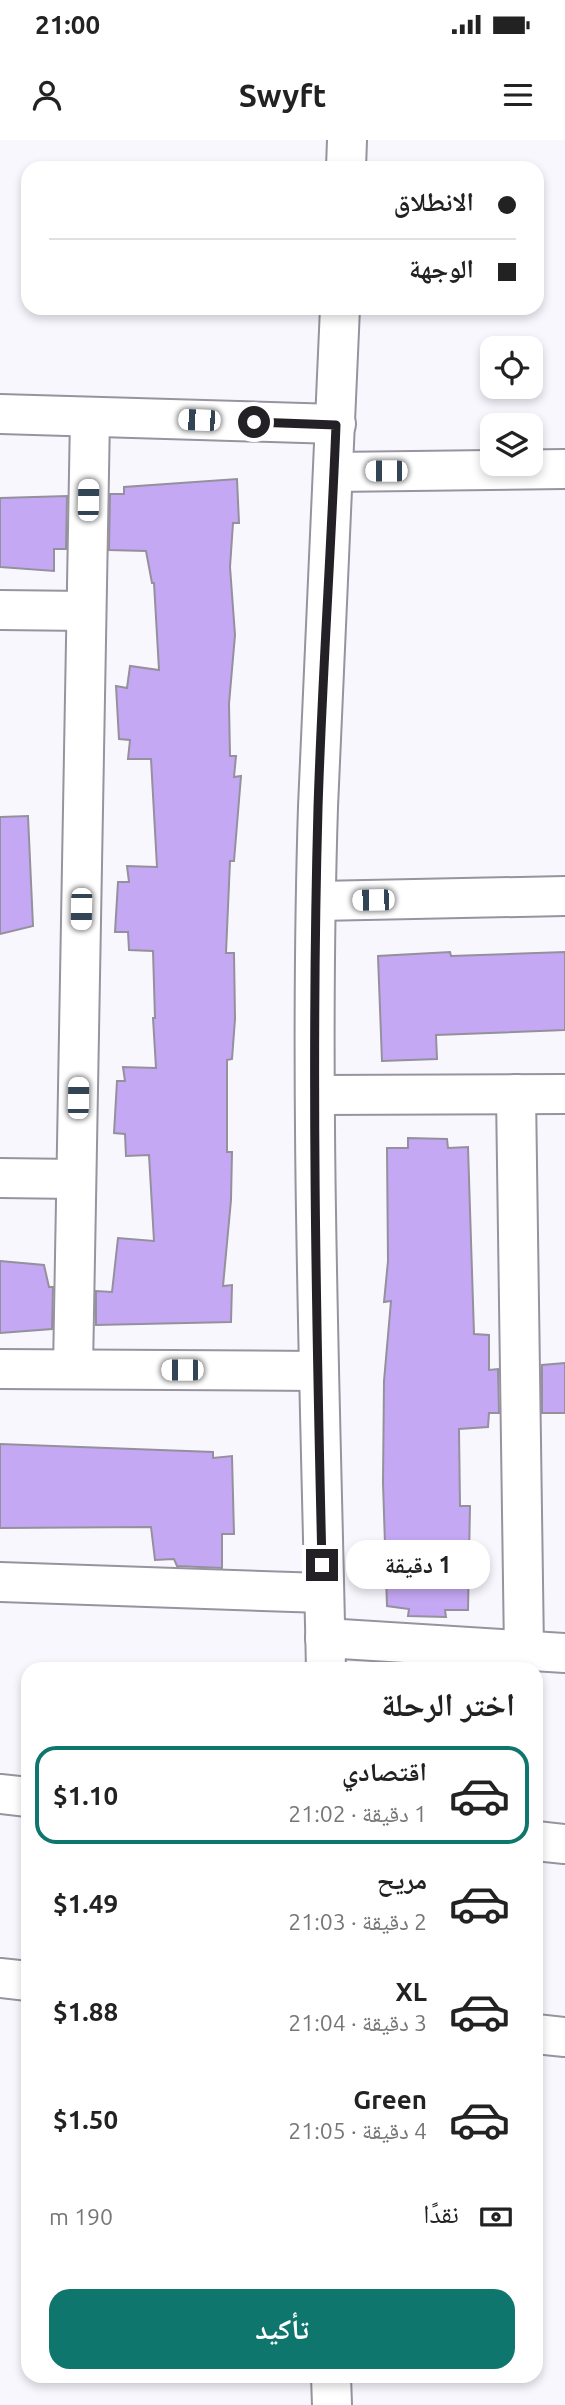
<!DOCTYPE html>
<html lang="ar">
<head>
<meta charset="utf-8">
<style>
  body { margin:0; font-family:Ubuntu,"Noto Naskh Arabic",sans-serif; background:#f2f2f2; color:#222; direction:rtl; height:100vh; display:flex; flex-direction:column; font-size:26px; white-space:nowrap }
  * { box-sizing:border-box; margin:0 }
  p { font-size:23px; color:#767676 }
  .icon { flex:none; width:38px; height:38px; fill:none; stroke:currentColor; stroke-width:2; stroke-linecap:round; stroke-linejoin:round }
  .map { position:relative; flex:1; overflow:hidden; direction:ltr }
  .details { position:absolute; left:21px; top:1522px; width:522px; height:721px; display:flex; flex-direction:column; background:#fff; border-radius:21px; box-shadow:0 4px 10px #0003; direction:rtl }
  .details>* { flex:none }
  .top-card { position:absolute; left:21px; top:21px; width:523px; height:154px; border-radius:21px; box-shadow:0 4px 10px #0003; direction:rtl; display:grid; align-content:center; height:154px; padding:0 28px; background:#fff }
  .controls { position:absolute; left:480px; top:196px; display:grid; gap:14px }
  .controls a { display:grid; place-items:center; width:63px; height:63px; border-radius:14px; background:#fff; box-shadow:0 4px 10px #0003; font-size:35px }
  .end { position:absolute; width:32px; height:32px; margin:-16px; border:9px solid #232126; background:#fff; box-shadow:0 0 0 4px #fff }
  .from { border-radius:50% }
  .bubble { position:absolute; height:49px; border-radius:21px; background:#fff; box-shadow:0 4px 10px #0003; font-size:23px; font-weight:700; line-height:49px; text-align:center; direction:rtl }
  .car { position:absolute; width:21px; height:42px; margin:-21px -10px; border-radius:9px; box-shadow:0 0 5px 2px #0007; background:linear-gradient(#fff 24%,#345 0 40%,#fff 0 76%,#345 0 86%,#fff 0) }
  .top-card b { display:flex; align-items:center; gap:24px; height:66px; font-size:26px }
  .top-card b+b { border-top:2px solid #e0e0e0 }
  .top-card i { width:18px; height:18px; background:#222 }
  ul { padding:0; list-style:none }
  li { display:flex; align-items:center; gap:21px; height:98px; margin:0 14px 10px; padding:0 14px; border:4px solid transparent; border-radius:21px }
  li div { flex:1 }
  li b { display:block; font-size:26px }
  li em { font-style:normal; font-weight:700 }
  li.active { border-color:#0f766e }
  li>.icon { width:63px; height:63px; stroke-width:1.5 }
  h2 { padding:0 28px; font-size:32px; line-height:84px }
  .pay { display:flex; align-items:center; gap:18px; height:77px; padding:0 28px; font-size:26px }
  .pay p { margin-inline-start:auto }
  .action { display:flex; gap:14px; margin-top:auto; padding:14px 28px }
  .action a { flex:1; height:80px; border-radius:21px; background:#0f766e; color:#fff; font-size:28px; font-weight:700; line-height:80px; text-align:center }
  .status { display:flex; justify-content:space-between; align-items:center; height:49px; padding:0 35px; background:#fff; direction:ltr }
  .status svg { height:19px; fill:currentColor }
  header { display:flex; justify-content:space-between; align-items:center; height:91px; padding:0 28px; background:#fff; font-size:32px; font-weight:700 }
  .map>svg:first-child { display:block }
  .building { fill:#c5a8f3; stroke:#94909c; stroke-width:2 }
  .lines { fill:none; stroke-linecap:round; stroke-linejoin:round }
  .street-casing { stroke:#97939f; stroke-width:42 }
  .street { stroke:#fff; stroke-width:38 }
  .route { stroke:#232126; stroke-width:9 }
</style>
</head>
<body>
<div class="status"><b>21:00</b><svg viewBox="0 0 49 12"><path d="M0 12V9h3v3zM5 12V6h3v6zM10 12V3h3v9zM15 12V0h3v12zM26 1h20v11H26zM47 4h2v5h-2z"/></svg></div>
<header><svg class="icon" aria-label="menu" viewBox="0 0 24 24"><path d="M4 6h16M4 12h16M4 18h16"/></svg>Swyft<svg class="icon" aria-label="person" viewBox="0 0 24 24"><circle cx="12" cy="8" r="4"/><path d="M4 21q1-7 8-7t8 7"/></svg></header>
<div class="map">
<svg width="565" height="2265" viewBox="0 0 565 2265">
  <rect width="100%" height="100%" fill="#f9f7fe"/>
  <g class="building">
    <polygon points="237,339 239,383 233,383 230,427 235,495 229,564 230,616 236,616 234,637 241,636 234,721 230,721 226,813 234,813 235,879 232,919 227,920 227,1012 232,1012 231,1060 223,1146 232,1145 231,1182 96,1185 96,1151 112,1152 118,1098 154,1101 149,1015 126,1016 125,994 114,993 117,941 125,941 123,927 156,928 153,878 155,878 153,811 129,810 128,792 115,792 118,742 129,742 127,726 157,727 151,619 128,619 130,600 119,599 116,546 127,548 130,526 159,530 154,443 152,443 146,411 109,410 110,354 124,354 124,347"/>
    <polygon points="67,356 66,409 54,409 54,431 0,427 0,358"/>
    <polygon points="28,676 33,786 0,794 0,677"/>
    <polygon points="450,812 451,816 565,812 565,890 436,895 437,919 382,921 378,816"/>
    <polygon points="408,998 447,999 448,1008 468,1007 474,1194 489,1195 489,1230 498,1229 499,1273 489,1273 488,1287 459,1289 460,1366 470,1366 468,1470 445,1470 446,1477 408,1476 409,1469 387,1466 383,1343 384,1241 391,1161 384,1162 388,1121 387,1008 408,1008"/>
    <polygon points="0,1121 44,1125 49,1147 53,1147 52,1189 0,1193"/>
    <polygon points="565,1223 565,1273 542,1273 542,1225"/>
    <polygon points="0,1304 213,1312 213,1318 232,1316 234,1394 222,1394 222,1428 177,1426 174,1419 155,1420 151,1387 0,1388"/>
  </g>
  <g class="lines">
    <g class="street-casing">
      <g id="street">
        <polyline points="346,28 347,0"/>
        <polyline points="0,274 336,284"/>
        <polyline points="334,332 565,329"/>
        <polyline points="0,470 86,471"/>
        <polyline points="318,761 565,756"/>
        <polyline points="516,954 524,1511"/>
        <polyline points="315,955 565,954"/>
        <polyline points="0,1038 76,1039"/>
        <polyline points="0,1229 318,1231"/>
        <polyline points="73,1229 90,277"/>
        <polyline points="0,1442 323,1453"/>
        <polyline points="325,1498 565,1513"/>
        <path d="M326 1530C320 1242 309 954 318 667 324 501 334 334 340 168"/>
        <polyline points="0,1654 28,1657"/>
        <polyline points="536,1701 565,1704"/>
        <polyline points="0,1838 28,1841"/>
        <polyline points="536,1894 565,1897"/>
        <polyline points="331,2236 332,2265"/>
      </g>
    </g>
    <use href="#street" class="street"/>
  </g>
  <g class="lines">
    <path class="route" d="M254 282 336 285C331 413 322 540 318 668 311 920 316 1173 322 1425"/>
  </g>
</svg>
<div class="controls">
<a><svg class="icon" aria-label="locate" viewBox="0 0 24 24"><circle cx="12" cy="12" r="6"/><path d="M12 2v4M12 18v4M2 12h4M18 12h4"/></svg></a>
<a><svg class="icon" aria-label="layers" viewBox="0 0 24 24"><path d="M12 4l9 5-9 5-9-5zM3 14l9 5 9-5"/></svg></a>
</div>
<i class="end from" style="left:254px;top:282px"></i>
<i class="end" style="left:322px;top:1425px"></i>
<div class="bubble" style="left:346px;top:1400px;width:144px">1 دقيقة</div>
<i class="car" style="left:199px;top:280px;rotate:272deg"></i>
<i class="car" style="left:386px;top:331px;rotate:270deg"></i>
<i class="car" style="left:88px;top:360px;rotate:1deg"></i>
<i class="car" style="left:373px;top:760px;rotate:269deg"></i>
<i class="car" style="left:81px;top:769px;rotate:181deg"></i>
<i class="car" style="left:78px;top:958px;rotate:1deg"></i>
<i class="car" style="left:182px;top:1230px;rotate:270deg"></i>
<div class="top-card">
<b><i class="from"></i>الانطلاق</b>
<b><i></i>الوجهة</b>
</div>
<section class="details">
<h2>اختر الرحلة</h2>
<ul>
<li class="active"><svg class="icon" aria-label="car" viewBox="0 0 24 24"><path d="M5 17H2v-5l4-1 3-4h7l3 4 3 1v5h-3M9 17h6M6 11h13"/><circle cx="7" cy="17" r="2"/><circle cx="17" cy="17" r="2"/></svg><div><b>اقتصادي</b><p>1 دقيقة · 21:02</p></div><em>$1.10</em></li>
<li><svg class="icon" aria-label="car" viewBox="0 0 24 24"><path d="M5 17H2v-5l4-1 3-4h7l3 4 3 1v5h-3M9 17h6M6 11h13"/><circle cx="7" cy="17" r="2"/><circle cx="17" cy="17" r="2"/></svg><div><b>مريح</b><p>2 دقيقة · 21:03</p></div><em>$1.49</em></li>
<li><svg class="icon" aria-label="car" viewBox="0 0 24 24"><path d="M5 17H2v-5l4-1 3-4h7l3 4 3 1v5h-3M9 17h6M6 11h13"/><circle cx="7" cy="17" r="2"/><circle cx="17" cy="17" r="2"/></svg><div><b>XL</b><p>3 دقيقة · 21:04</p></div><em>$1.88</em></li>
<li><svg class="icon" aria-label="car" viewBox="0 0 24 24"><path d="M5 17H2v-5l4-1 3-4h7l3 4 3 1v5h-3M9 17h6M6 11h13"/><circle cx="7" cy="17" r="2"/><circle cx="17" cy="17" r="2"/></svg><div><b>Green</b><p>4 دقيقة · 21:05</p></div><em>$1.50</em></li>
</ul>
<div class="pay"><svg class="icon" aria-label="cash" viewBox="0 0 24 24"><path d="M3 7h18v10H3z"/><circle cx="12" cy="12" r="2"/></svg>نقدًا<p>190 m</p></div>
<div class="action"><a>تأكيد</a></div>
</section>
</div>
</body>
</html>
